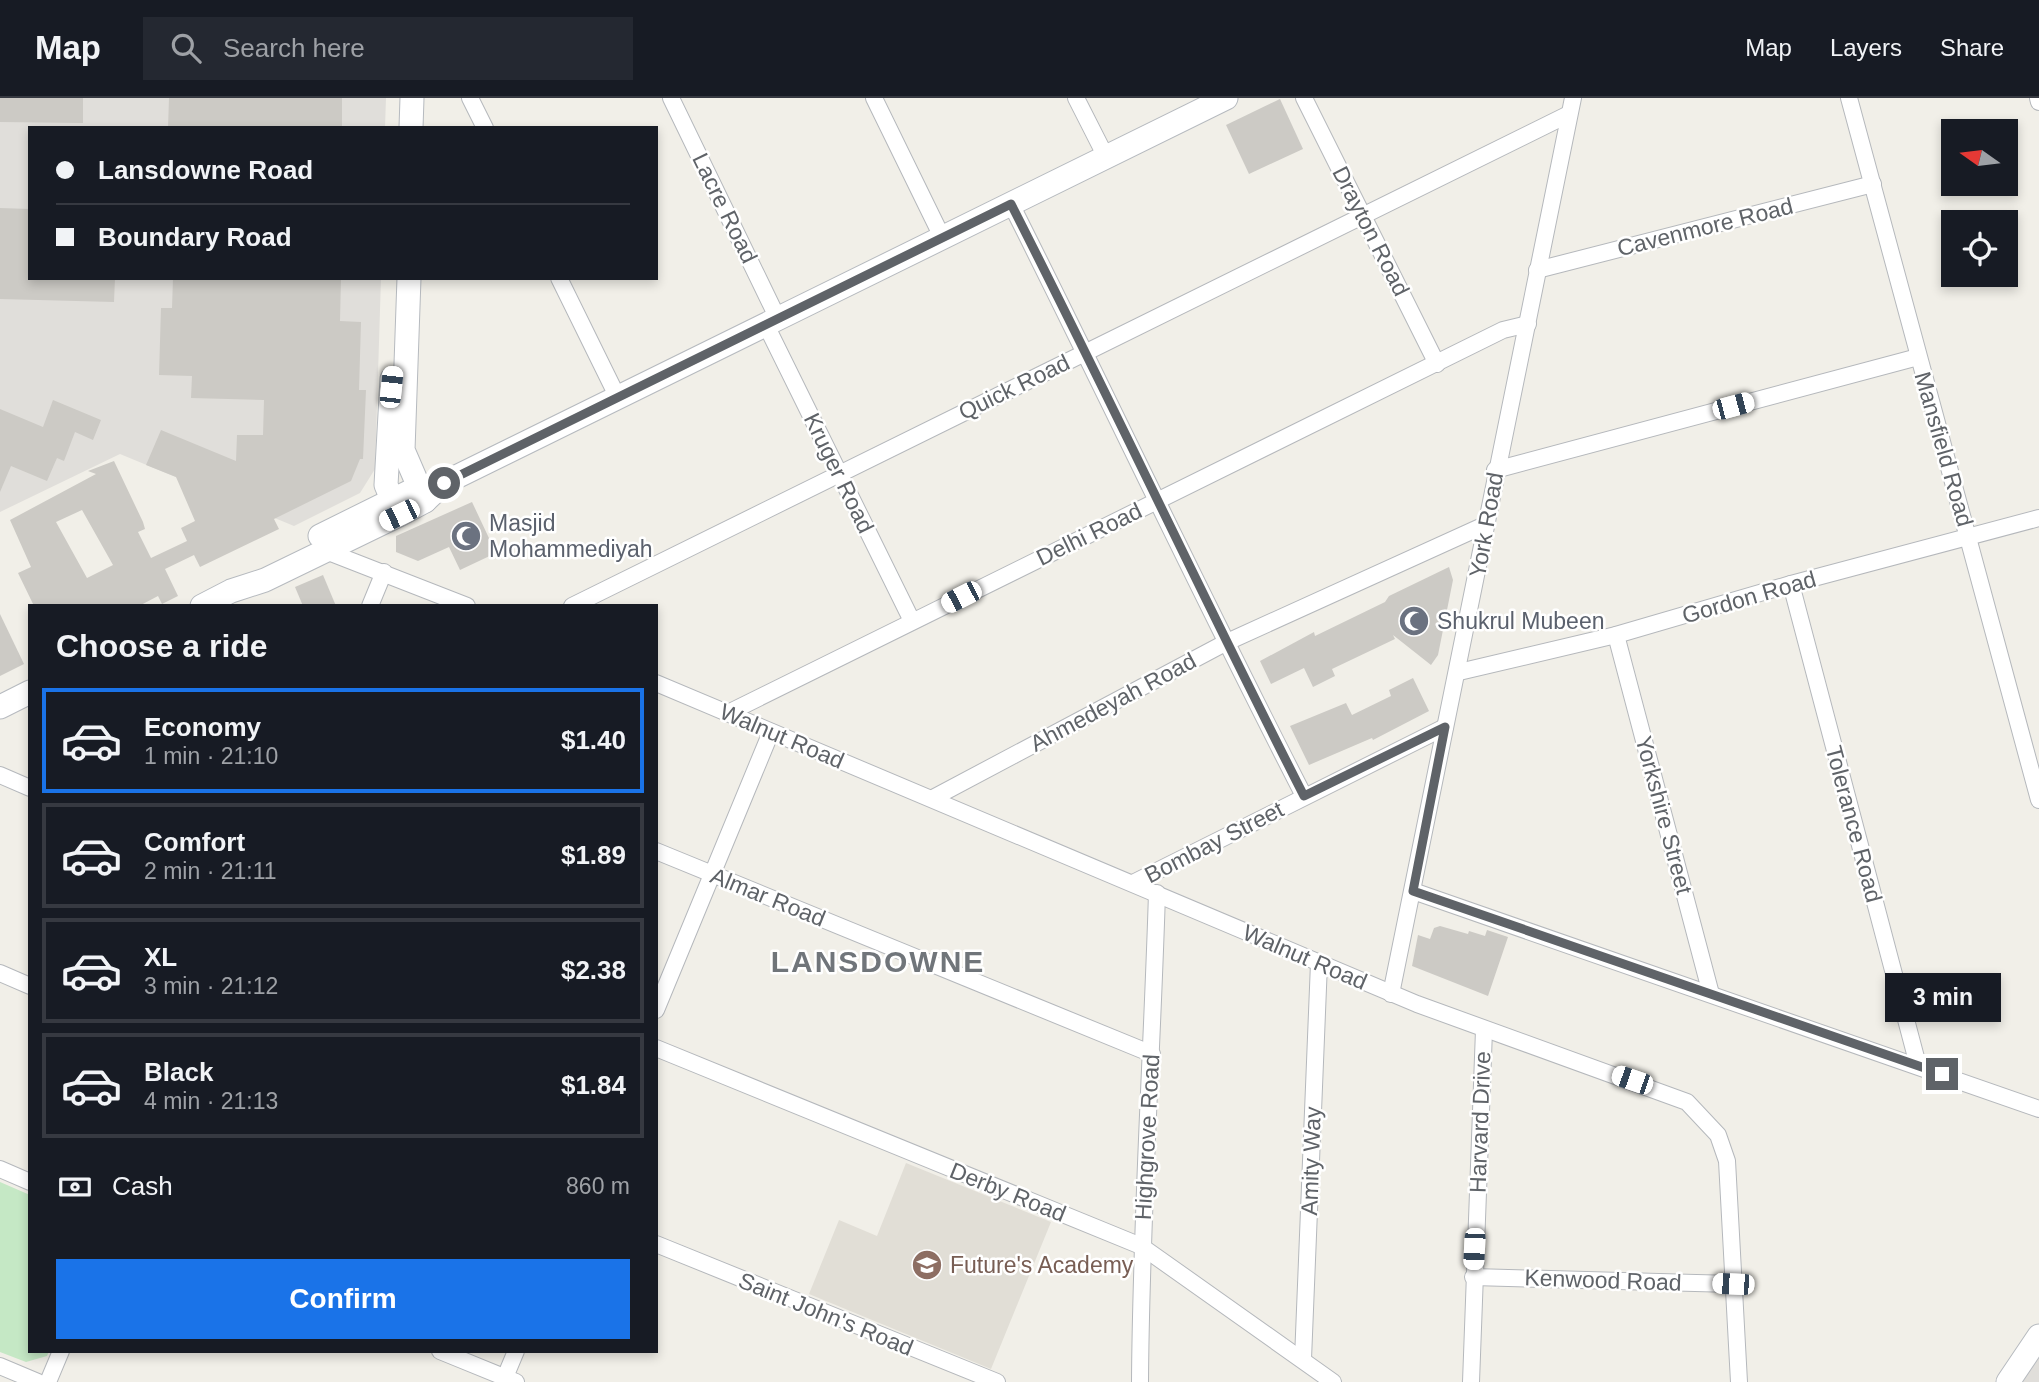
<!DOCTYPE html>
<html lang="en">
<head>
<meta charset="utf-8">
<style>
  body { margin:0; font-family:Arial,sans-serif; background:#242831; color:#f1f3f6; height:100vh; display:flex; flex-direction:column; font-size:26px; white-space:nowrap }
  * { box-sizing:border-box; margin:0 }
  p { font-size:23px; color:#9ea1a6 }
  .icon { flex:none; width:38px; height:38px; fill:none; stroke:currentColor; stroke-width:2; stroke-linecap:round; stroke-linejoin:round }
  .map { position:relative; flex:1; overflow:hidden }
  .side { position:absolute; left:28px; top:506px; width:630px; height:749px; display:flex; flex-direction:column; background:#171b24; border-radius:0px; box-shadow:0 4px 10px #0003 }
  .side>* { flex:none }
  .top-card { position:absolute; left:28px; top:28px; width:630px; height:154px; border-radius:0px; box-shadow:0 4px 10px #0003; display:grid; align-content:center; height:154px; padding:0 28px; background:#171b24 }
  .needle { width:46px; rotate:284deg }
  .buttons { position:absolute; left:1941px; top:21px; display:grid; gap:14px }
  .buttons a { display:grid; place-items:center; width:77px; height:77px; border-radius:0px; background:#171b24; box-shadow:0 4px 10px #0003; font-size:35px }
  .end { position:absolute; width:32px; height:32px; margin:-16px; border:9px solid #5f6368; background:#fff; box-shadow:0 0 0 4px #fff }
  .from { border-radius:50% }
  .bubble { position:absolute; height:49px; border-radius:0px; background:#171b24; box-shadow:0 4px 10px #0003; font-size:23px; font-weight:700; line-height:49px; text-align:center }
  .car { position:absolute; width:21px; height:42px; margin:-21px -10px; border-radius:9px; box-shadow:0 0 5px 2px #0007; background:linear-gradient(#fff 24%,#345 0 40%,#fff 0 76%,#345 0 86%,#fff 0) }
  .top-card b { display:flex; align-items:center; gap:24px; height:66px; font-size:26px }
  .top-card b+b { border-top:2px solid #363941 }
  .top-card i { width:18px; height:18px; background:#f1f3f6 }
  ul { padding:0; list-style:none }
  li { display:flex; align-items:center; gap:21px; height:105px; margin:0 14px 10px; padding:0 14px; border:4px solid #363941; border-radius:0px }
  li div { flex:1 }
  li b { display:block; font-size:26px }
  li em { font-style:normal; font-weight:700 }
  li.current { border-color:#1a73e8 }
  li>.icon { width:63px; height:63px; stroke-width:1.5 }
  h2 { padding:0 28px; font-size:32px; line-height:84px }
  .pay { display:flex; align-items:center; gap:18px; height:77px; padding:0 28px; font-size:26px }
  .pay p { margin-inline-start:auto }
  .action { display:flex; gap:14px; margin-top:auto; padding:14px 28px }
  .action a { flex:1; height:80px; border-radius:0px; background:#1a73e8; color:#fff; font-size:28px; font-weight:700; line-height:80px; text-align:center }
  header { display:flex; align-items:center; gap:42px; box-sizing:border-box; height:98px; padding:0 35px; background:#171b24; border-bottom:2px solid #363941 }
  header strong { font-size:33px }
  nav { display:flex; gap:38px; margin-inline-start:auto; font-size:24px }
  .search { width:490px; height:63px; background:#242831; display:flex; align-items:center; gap:18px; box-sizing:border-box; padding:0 24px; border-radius:0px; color:#9ea1a6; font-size:26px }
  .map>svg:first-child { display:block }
  .industrial { fill:#e0deda }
  .education { fill:#e1ded6 }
  .green { fill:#c5e8c5 }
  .building { fill:#cccac5; fill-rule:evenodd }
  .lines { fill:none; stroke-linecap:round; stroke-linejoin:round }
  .street-casing { stroke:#b5b8bc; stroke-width:18 }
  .secondary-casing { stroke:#b6babf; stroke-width:25 }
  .street { stroke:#fff; stroke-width:16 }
  .secondary { stroke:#fff; stroke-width:23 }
  .route { stroke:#5f6368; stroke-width:9 }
  .labels { text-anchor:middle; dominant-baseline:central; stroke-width:5; stroke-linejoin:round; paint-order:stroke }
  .street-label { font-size:23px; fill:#5f6368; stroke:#fff }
  .worship-label { font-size:23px; fill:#5b616d; stroke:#fff; text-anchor:start }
  .education-label { font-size:23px; fill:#785e54; stroke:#fff; text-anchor:start }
  .district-label { font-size:30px; font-weight:bold; letter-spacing:2px; fill:#70757a; stroke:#fff }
</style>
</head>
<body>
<header>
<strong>Map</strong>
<div class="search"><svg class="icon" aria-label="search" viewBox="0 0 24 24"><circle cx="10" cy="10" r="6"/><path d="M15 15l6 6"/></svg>Search here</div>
<nav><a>Map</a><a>Layers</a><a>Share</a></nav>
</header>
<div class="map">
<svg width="2039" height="1284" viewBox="0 0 2039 1284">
  <rect width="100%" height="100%" fill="#f1efe8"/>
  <g class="industrial">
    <polygon points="0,0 386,0 385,30 30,30 30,180 381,180 375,371 360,395 294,428 120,356 0,414"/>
    <polygon points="2039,1241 2039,1284 2011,1284"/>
  </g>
  <polygon class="education" points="906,1065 1051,1124 991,1271 809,1196 839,1122 877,1138"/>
  <polygon class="green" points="0,1084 30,1097 30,1253 49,1253 47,1258 26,1264 0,1254"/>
  <g class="building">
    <polygon points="0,0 83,0 83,25 0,24"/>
    <polygon points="169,0 342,0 342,30 168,30"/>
    <polygon points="1280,1 1303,51 1249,76 1226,27"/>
    <polygon points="0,110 30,111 30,180 115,180 114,204 0,201"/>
    <path d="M173 180H341L340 223 361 224 359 292H366L363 361H360L351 383 274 421 279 431 200 469 194 457 165 471 178 498 162 506 158 498 139 508H34L18 475 31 469 10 422 96 376 88 373 114 363 143 424 145 431 138 434 151 460 187 443 181 430 195 423 176 379 146 367 161 332 236 363 237 337H263L264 302 191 300 192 278 159 277 161 210H172ZM82 412 113 467 87 480 56 424Z"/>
    <polygon points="53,302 101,322 93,342 75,334 64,363 57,360 47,383 11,368 0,394 0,311 43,329"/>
    <polygon points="472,404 496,455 460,472 449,449 418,463 396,454 396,438"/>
    <polygon points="1449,469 1453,482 1438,557 1431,567 1393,537 1395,541 1332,571 1335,578 1313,589 1304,570 1271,586 1260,563 1314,534 1315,538 1385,504 1389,498"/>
    <polygon points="323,477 336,508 303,508 295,489"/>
    <polygon points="0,516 24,566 0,578"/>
    <polygon points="1413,580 1429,613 1373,642 1372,640 1309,667 1290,628 1346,605 1352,617 1391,598 1389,592"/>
    <polygon points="1440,828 1468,836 1469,833 1485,838 1487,832 1508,839 1488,898 1412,868 1418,837 1430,841 1434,830"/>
  </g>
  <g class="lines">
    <g class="street-casing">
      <g id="street">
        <polyline points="470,0 485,30"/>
        <polyline points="671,0 778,221"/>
        <polyline points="874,0 942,139"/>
        <polyline points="1076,0 1106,59"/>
        <polyline points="1304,0 1437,266"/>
        <polyline points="1849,0 2039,702"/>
        <polyline points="2038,0 2039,4"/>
        <path d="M1011 106C1110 303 1203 502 1304 698"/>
        <polyline points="1537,172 1873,86"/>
        <polyline points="559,180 618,300"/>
        <polyline points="766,227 912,523"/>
        <polyline points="1495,372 1918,259"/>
        <polyline points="326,453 467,508"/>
        <polyline points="1791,486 1918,967"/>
        <polyline points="370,508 384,474"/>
        <polyline points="572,508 1569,16"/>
        <polyline points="1616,537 1711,896"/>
        <polyline points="1459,574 1616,537 1791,486 2039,420"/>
        <polyline points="656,585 1417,906 1687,1004 1718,1037 1727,1063 1739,1284"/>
        <polyline points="728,615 1503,232 1528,226"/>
        <polyline points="0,677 30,690"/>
        <polyline points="933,700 1225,545 1487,426"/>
        <polyline points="656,753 1152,956"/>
        <polyline points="1133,785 1445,629"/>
        <polyline points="1413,793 2039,1011"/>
        <polyline points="0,875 30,888"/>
        <polyline points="1391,896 1573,0"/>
        <polyline points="656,912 771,634"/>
        <polyline points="656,950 1141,1148 1333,1284"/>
        <polyline points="0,1071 30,1084"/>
        <polyline points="656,1146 997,1284"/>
        <polyline points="1473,1179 1733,1186"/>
        <polyline points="440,1253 516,1284"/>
        <polyline points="1303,1261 1319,865"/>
        <polyline points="0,1268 38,1284"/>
        <polyline points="48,1284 61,1253"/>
        <polyline points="503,1284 516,1253"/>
        <path d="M1140 1284C1141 1121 1152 958 1157 795"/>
        <polyline points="1471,1284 1484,932"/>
      </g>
    </g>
    <g class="secondary-casing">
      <g id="secondary">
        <polyline points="411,30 412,0"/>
        <polyline points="409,180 403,352 425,403"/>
        <polyline points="392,281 386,387 397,413"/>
        <polyline points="320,438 419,389 438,388"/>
        <polyline points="202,508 231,493 265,482 399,417 425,403 444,385 1226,0"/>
        <polyline points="0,609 30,594"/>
        <polyline points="2008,1284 2039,1238"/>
      </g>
    </g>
    <use href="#street" class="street"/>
    <use href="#secondary" class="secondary"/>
  </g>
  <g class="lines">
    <path class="route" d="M444 385 1011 106C1111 302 1204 502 1304 698L1445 629 1413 793 1942 976"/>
  </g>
  <defs>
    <g id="mosque-disc" transform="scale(1.575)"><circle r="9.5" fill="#6b7280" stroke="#fff"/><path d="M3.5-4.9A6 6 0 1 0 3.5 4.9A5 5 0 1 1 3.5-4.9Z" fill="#fff"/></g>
    <g id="school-disc" transform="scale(1.575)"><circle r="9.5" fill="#8d6e63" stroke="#fff"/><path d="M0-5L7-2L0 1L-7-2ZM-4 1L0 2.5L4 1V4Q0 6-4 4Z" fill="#fff"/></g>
  </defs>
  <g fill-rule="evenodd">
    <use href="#mosque-disc" x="466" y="438"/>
    <use href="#mosque-disc" x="1414" y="523"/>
    <use href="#school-disc" x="927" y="1167"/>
  </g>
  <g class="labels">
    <g class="street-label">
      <text transform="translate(725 110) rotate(64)">Lacre Road</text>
      <text transform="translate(1705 129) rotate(-14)">Cavenmore Road</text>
      <text transform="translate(1371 133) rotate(63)">Drayton Road</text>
      <text transform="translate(1014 289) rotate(-26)">Quick Road</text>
      <text transform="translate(1944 351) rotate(74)">Mansfield Road</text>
      <text transform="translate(839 375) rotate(64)">Kruger Road</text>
      <text transform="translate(1486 427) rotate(-80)">York Road</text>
      <text transform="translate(1089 436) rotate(-26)">Delhi Road</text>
      <text transform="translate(1749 499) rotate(-16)">Gordon Road</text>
      <text transform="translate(1113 604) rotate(-28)">Ahmedeyah Road</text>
      <text transform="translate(782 638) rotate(23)">Walnut Road</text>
      <text transform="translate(1664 717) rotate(75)">Yorkshire Street</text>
      <text transform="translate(1854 726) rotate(75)">Tolerance Road</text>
      <text transform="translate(1214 744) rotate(-27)">Bombay Street</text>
      <text transform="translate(768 799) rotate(22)">Almar Road</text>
      <text transform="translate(1305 859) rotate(23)">Walnut Road</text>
      <text transform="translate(1480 1024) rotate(-88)">Harvard Drive</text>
      <text transform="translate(1147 1039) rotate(-87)">Highgrove Road</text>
      <text transform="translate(1311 1063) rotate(-88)">Amity Way</text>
      <text transform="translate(1008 1094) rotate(22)">Derby Road</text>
      <text transform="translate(1603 1182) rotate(2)">Kenwood Road</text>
      <text transform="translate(826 1216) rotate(22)">Saint John's Road</text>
    </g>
    <g class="worship-label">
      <text x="489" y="425">Masjid<tspan x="489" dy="26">Mohammediyah</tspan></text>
      <text x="1437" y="523">Shukrul Mubeen</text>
    </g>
    <g class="education-label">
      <text x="950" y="1167">Future's Academy</text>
    </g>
    <g class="district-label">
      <text x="878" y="863">LANSDOWNE</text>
    </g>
  </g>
</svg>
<div class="buttons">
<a><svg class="needle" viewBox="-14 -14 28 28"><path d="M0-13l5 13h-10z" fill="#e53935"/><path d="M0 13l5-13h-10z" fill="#9ea1a6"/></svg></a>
<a><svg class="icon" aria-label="locate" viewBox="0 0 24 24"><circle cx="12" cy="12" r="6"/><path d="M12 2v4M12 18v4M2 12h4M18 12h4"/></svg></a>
</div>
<i class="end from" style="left:444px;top:385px"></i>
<i class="end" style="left:1942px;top:976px"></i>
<div class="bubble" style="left:1885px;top:875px;width:116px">3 min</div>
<i class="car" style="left:391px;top:289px;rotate:6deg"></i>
<i class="car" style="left:1733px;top:308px;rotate:75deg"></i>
<i class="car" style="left:399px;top:417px;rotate:244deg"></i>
<i class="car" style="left:961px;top:499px;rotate:243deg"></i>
<i class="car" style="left:1632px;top:982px;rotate:289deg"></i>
<i class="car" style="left:1474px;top:1151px;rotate:183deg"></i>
<i class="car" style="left:1733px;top:1186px;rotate:272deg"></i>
<div class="top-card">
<b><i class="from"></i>Lansdowne Road</b>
<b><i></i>Boundary Road</b>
</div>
<section class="side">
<h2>Choose a ride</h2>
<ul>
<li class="current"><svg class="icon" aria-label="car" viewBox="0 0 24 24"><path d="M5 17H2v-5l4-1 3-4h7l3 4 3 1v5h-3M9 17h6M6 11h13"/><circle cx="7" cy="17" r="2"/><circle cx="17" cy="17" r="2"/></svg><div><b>Economy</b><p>1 min · 21:10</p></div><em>$1.40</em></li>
<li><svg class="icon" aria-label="car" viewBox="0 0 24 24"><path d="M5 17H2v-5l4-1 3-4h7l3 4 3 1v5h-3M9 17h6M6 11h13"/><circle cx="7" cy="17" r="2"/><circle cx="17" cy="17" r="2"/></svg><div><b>Comfort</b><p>2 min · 21:11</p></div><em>$1.89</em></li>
<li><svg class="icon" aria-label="car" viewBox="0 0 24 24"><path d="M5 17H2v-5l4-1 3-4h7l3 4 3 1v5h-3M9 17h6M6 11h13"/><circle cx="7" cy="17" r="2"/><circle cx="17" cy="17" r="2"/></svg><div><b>XL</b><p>3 min · 21:12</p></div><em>$2.38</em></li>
<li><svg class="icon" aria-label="car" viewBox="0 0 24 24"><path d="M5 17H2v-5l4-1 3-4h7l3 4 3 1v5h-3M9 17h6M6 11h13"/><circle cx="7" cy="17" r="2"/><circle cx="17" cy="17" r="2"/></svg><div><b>Black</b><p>4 min · 21:13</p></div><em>$1.84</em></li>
</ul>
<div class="pay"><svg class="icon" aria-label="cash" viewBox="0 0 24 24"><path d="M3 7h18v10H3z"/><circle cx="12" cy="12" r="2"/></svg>Cash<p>860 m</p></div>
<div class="action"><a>Confirm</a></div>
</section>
</div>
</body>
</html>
